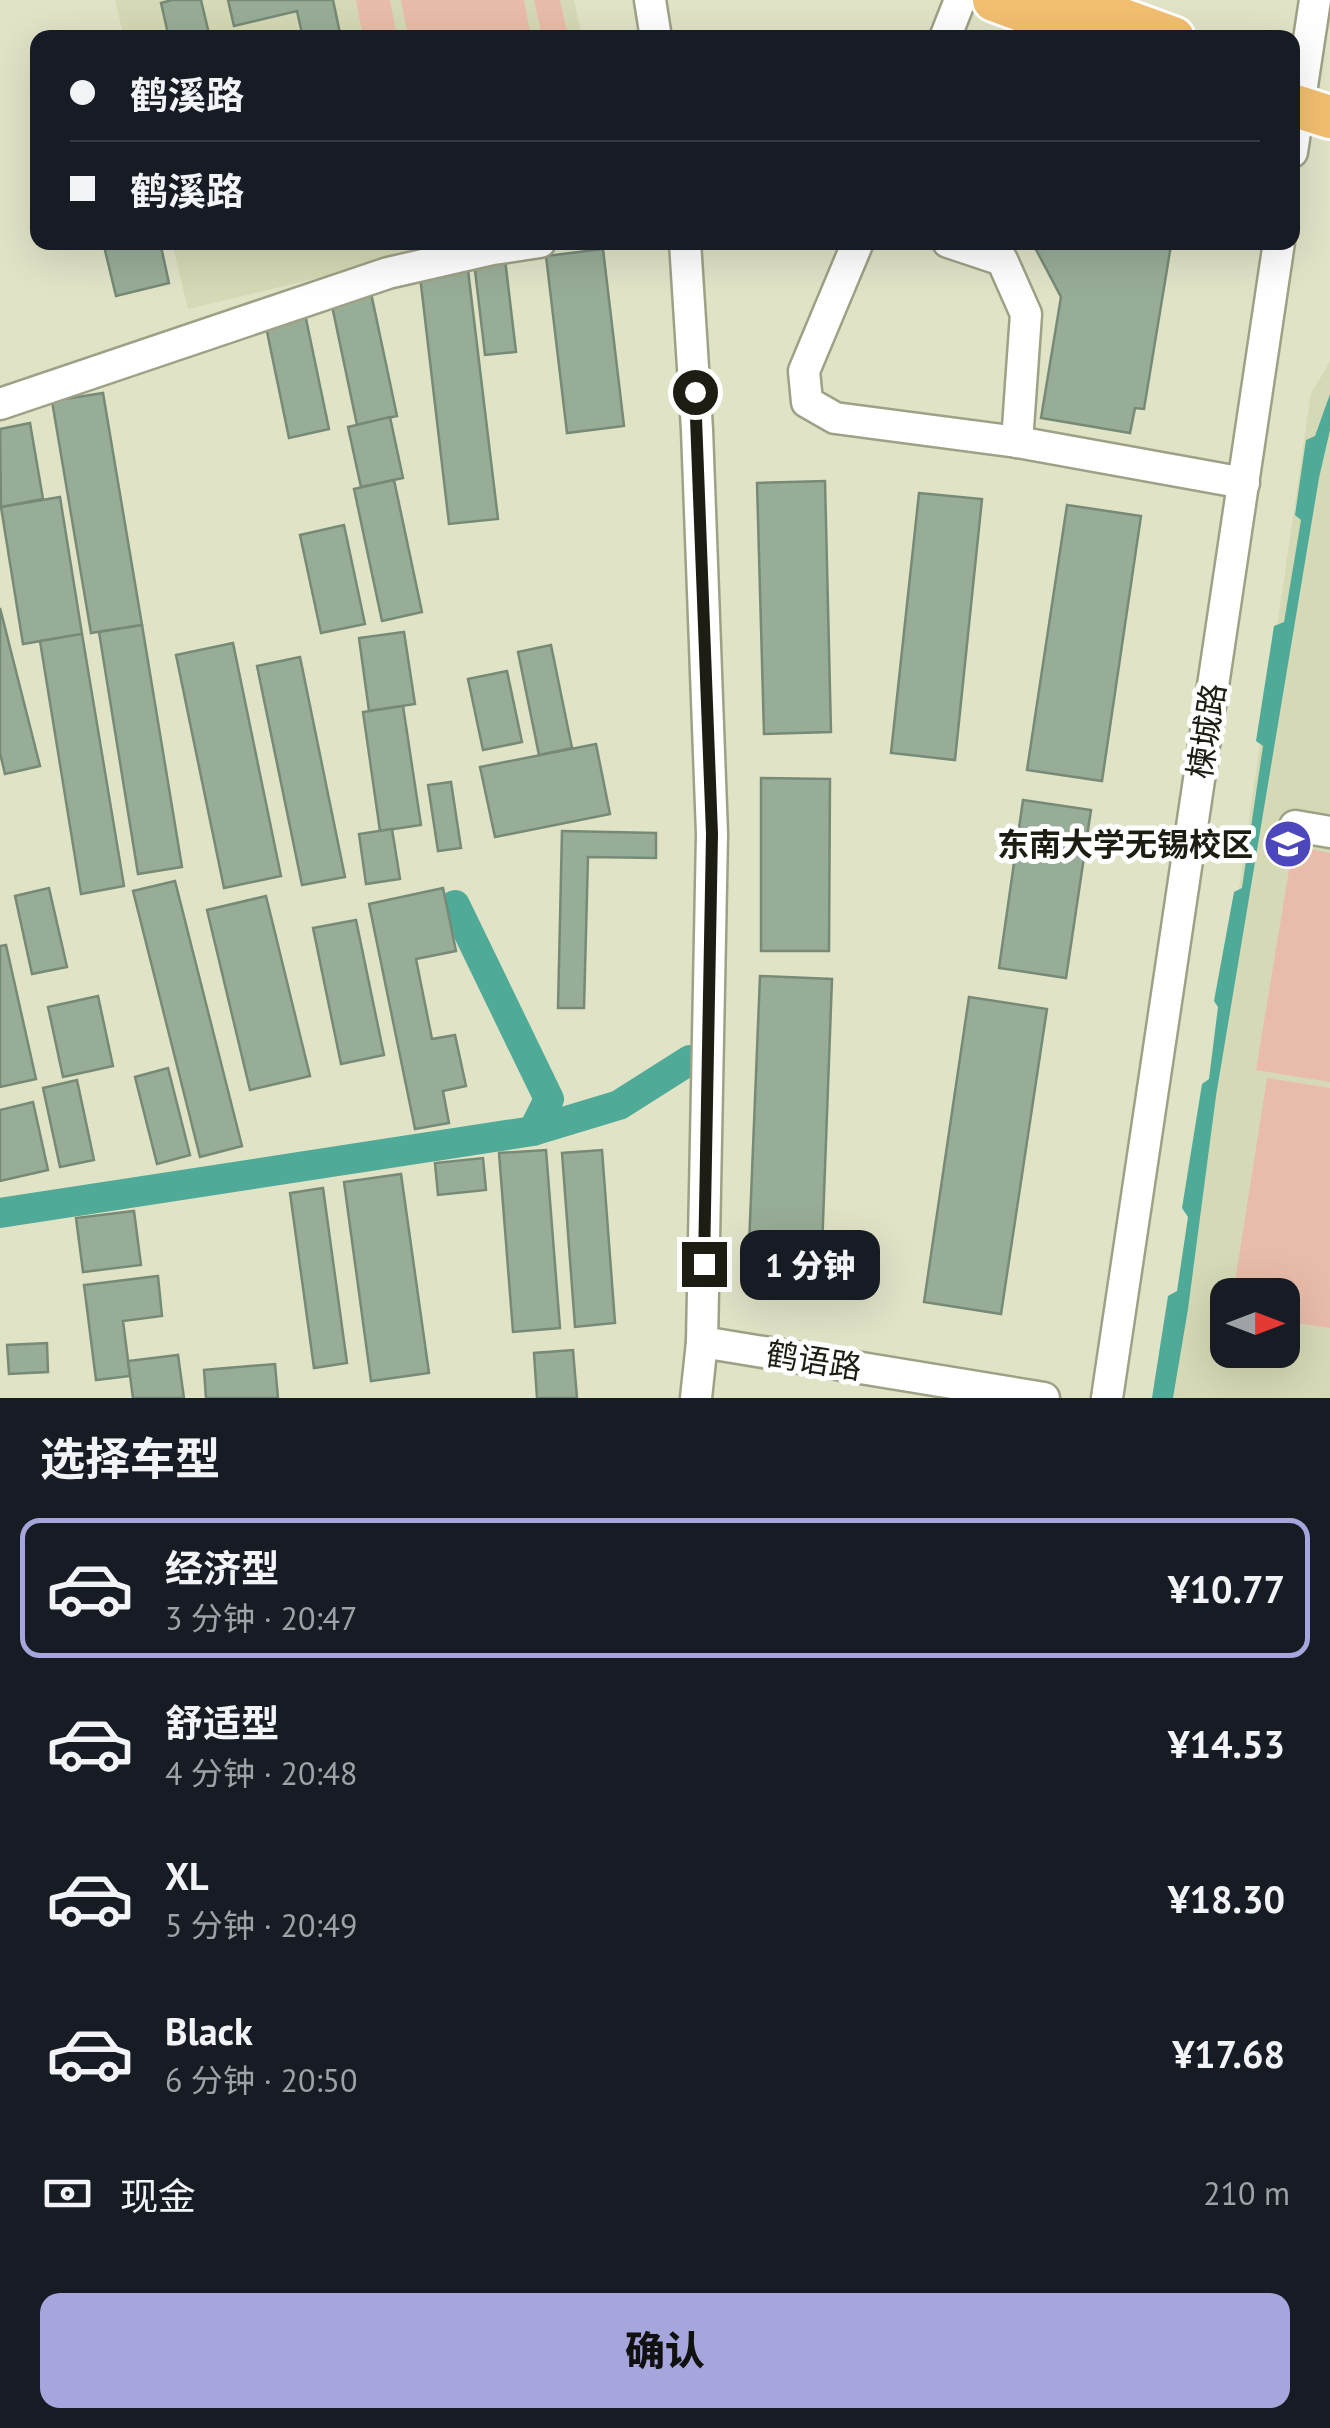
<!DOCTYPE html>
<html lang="zh">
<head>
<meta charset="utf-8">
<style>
  body { margin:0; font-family:"PT Sans","Noto Sans SC",sans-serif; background:#242831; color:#f1f3f6; height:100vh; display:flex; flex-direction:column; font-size:38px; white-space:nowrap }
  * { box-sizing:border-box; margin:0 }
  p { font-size:32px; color:#9ea1a6 }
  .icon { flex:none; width:55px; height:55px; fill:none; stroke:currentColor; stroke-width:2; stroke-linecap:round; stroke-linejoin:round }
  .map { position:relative; height:1398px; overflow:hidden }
  .details { display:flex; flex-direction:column; background:#171b24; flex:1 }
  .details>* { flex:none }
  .hud { position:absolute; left:30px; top:30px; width:1270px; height:220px; border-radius:20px; box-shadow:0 10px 40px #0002; display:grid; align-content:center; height:220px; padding:0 40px; background:#171b24 }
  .needle { width:65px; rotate:90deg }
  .tools { position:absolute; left:1210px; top:1278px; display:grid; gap:20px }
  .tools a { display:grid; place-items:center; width:90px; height:90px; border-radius:20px; background:#171b24; box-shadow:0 10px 40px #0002; font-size:50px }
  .end { position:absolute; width:45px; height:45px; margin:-22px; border:12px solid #1d1d13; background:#fff; box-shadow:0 0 0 5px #fff }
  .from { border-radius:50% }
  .bubble { position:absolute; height:70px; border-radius:20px; background:#171b24; box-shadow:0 10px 40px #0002; font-size:32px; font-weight:800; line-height:70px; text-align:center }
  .hud b { display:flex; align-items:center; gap:35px; height:95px; font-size:38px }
  .hud b+b { border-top:2px solid #363941 }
  .hud i { width:25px; height:25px; background:#f1f3f6 }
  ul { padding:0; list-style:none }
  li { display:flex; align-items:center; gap:30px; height:140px; margin:0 20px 15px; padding:0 20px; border:5px solid transparent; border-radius:20px }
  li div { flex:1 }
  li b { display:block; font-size:38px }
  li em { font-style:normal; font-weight:800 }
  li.active { border-color:#a7a6dc }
  li>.icon { width:90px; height:90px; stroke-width:1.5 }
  h2 { padding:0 40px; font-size:45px; line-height:120px }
  .pay { display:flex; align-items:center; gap:25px; height:110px; padding:0 40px; font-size:38px }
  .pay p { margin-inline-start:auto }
  .button { display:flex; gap:20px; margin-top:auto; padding:20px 40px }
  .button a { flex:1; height:115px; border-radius:20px; background:#a7a6dc; color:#111; font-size:40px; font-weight:800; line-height:115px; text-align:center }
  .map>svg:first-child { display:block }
  .built { fill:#d6d9b5; fill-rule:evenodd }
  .green { fill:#e9bca9 }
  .water { fill:#50aa98 }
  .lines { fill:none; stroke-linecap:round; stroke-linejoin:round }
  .canal { stroke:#50aa98; stroke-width:30 }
  .building { fill:#98ad98; stroke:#768a76; stroke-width:2.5 }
  .minor-casing { stroke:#9fa186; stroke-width:35 }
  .highway-casing { stroke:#fff; stroke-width:48 }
  .minor { stroke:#fff; stroke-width:30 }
  .highway { stroke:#f2bf70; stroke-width:42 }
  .route { stroke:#1d1d13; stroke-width:12 }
  .labels { text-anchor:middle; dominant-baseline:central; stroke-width:10; stroke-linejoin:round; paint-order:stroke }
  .street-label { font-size:32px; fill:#1d1d13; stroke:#fff }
  .poi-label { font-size:32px; font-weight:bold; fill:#1d1d13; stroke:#fff; text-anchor:end }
</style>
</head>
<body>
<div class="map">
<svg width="1330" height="1398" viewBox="0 0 1330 1398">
  <rect width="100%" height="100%" fill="#e1e3c7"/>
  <g class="built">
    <polygon points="115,0 574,0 582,37 124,37"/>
    <polygon points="172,242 463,243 188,309"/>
    <path d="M1330 362V1398H1165L1311 393ZM1228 1295H1282V1350H1228Z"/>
  </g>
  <g class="green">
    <polygon points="356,0 390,0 397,37 363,37"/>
    <polygon points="401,0 524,0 531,37 408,37"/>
    <polygon points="534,0 560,0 568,37 542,37"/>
    <polygon points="1293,846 1330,853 1330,1082 1256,1070"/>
    <polygon points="1267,1078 1330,1088 1330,1328 1283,1321 1282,1295 1233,1295"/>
  </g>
  <polygon class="water" points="1330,394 1330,430 1319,478 1216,1096 1188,1309 1173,1398 1152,1398 1168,1296 1177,1291 1188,1217 1182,1208 1202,1084 1209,1079 1218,1007 1214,1001 1234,892 1242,888 1263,746 1256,741 1274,626 1284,622 1301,520 1295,515 1306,440 1315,436"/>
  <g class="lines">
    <g class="canal">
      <polyline points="533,1131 619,1105 690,1060"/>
      <polyline points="0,1213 533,1131 549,1099 455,905"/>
    </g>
  </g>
  <g class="building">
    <polygon points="172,0 201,0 210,38 169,38 161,3"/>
    <polygon points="228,0 333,0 341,38 303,38 297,11 234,26"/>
    <polygon points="103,242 160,242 169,283 116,296"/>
    <polygon points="1032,242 1170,242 1171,245 1144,409 1135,408 1130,433 1041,418 1061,297"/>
    <polygon points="603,249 624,426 567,433 546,256"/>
    <polygon points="505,259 516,352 485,355 474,262"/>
    <polygon points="468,270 498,519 449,524 420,276"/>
    <polygon points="371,293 397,416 357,425 331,301"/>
    <polygon points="305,314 329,429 289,438 265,322"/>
    <polygon points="103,393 142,625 91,633 52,401"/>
    <polygon points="390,417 403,478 361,487 348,427"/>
    <polygon points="30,423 43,499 1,507 0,429"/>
    <polygon points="394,480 422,612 382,621 354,489"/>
    <polygon points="825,481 831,732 764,734 757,483"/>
    <polygon points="919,493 982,499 955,760 891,753"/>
    <polygon points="60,497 82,634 23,644 1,507"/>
    <polygon points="1067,505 1141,516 1102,781 1027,770"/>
    <polygon points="344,525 365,624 321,633 300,535"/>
    <polygon points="0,608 40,766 5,774 0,753"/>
    <polygon points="142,625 182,867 138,874 99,632"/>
    <polygon points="404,632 415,704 369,711 359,638"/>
    <polygon points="82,634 124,886 81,894 40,641"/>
    <polygon points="233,643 281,876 224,888 176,655"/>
    <polygon points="551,645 572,748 539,755 518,652"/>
    <polygon points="300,657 345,877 302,885 257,666"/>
    <polygon points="507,671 522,742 483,750 468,679"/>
    <polygon points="403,706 421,825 380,831 363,712"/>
    <polygon points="596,744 610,814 495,837 480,767"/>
    <polygon points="761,778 830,779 829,951 761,951"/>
    <polygon points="451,782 461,848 438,851 428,785"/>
    <polygon points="1023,800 1091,810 1066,978 999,968"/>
    <polygon points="392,829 400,879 366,884 359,834"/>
    <polygon points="562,831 656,833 656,858 588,857 584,1008 558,1008"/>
    <polygon points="175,881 242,1146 200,1157 133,891"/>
    <polygon points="49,888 67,967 32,974 15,896"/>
    <polygon points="443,888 456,951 416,959 432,1039 455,1035 466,1086 443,1091 449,1123 415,1129 369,904"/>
    <polygon points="266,896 310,1076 250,1090 207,910"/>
    <polygon points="356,920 384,1055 341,1064 313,928"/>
    <polygon points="6,945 36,1079 0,1087 0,946"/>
    <polygon points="760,976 832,979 822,1249 749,1246"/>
    <polygon points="98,996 113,1066 63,1077 48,1007"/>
    <polygon points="969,997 1047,1009 1001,1314 924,1302"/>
    <polygon points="168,1068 190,1155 157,1164 135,1077"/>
    <polygon points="77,1080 94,1160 60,1167 43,1088"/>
    <polygon points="33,1102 48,1170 0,1181 0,1110"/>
    <polygon points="546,1150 560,1328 513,1332 499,1153"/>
    <polygon points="602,1150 615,1323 575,1327 562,1153"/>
    <polygon points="483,1158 486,1190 438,1195 435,1163"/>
    <polygon points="401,1174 429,1373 371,1381 344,1182"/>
    <polygon points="323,1188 347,1363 314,1368 290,1193"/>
    <polygon points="134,1211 141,1265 83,1272 76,1218"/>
    <polygon points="158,1276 162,1316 123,1321 130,1376 96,1380 84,1285"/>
    <polygon points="47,1343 48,1372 9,1374 7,1345"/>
    <polygon points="573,1350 577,1398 537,1398 534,1353"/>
    <polygon points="178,1355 184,1398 133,1398 128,1361"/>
    <polygon points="275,1364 278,1398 206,1398 204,1370"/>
  </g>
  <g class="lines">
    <g class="minor-casing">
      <g id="minor">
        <polyline points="650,0 656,38"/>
        <polyline points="945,38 960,0"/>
        <polyline points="1292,152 1315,0"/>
        <polyline points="685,242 697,430 712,834 702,1342 696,1398"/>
        <polyline points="858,242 804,371 807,402 835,418 1017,442 1244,483"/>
        <polyline points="948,242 1002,260 1026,314 1017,442"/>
        <polyline points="0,404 388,273 493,249 540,242"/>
        <polyline points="1295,826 1330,832"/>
        <polyline points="702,1342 1044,1398"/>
        <polyline points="1107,1398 1279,242"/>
      </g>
    </g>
    <g class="highway-casing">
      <g id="highway">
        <polyline points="994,0 1096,38"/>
        <polyline points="1068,0 1173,38"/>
        <polyline points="1292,105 1330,117"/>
      </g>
    </g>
    <use href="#minor" class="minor"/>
    <use href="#highway" class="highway"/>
  </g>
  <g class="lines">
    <polyline class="route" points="695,392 712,834 704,1264"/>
  </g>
  <defs>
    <g id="university-disc" transform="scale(2.5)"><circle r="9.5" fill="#4d47bd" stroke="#fff"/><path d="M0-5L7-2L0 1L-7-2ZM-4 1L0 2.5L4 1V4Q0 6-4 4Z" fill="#fff"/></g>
  </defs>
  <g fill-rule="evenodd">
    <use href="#university-disc" x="1288" y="844"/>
  </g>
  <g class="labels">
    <g class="street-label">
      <text transform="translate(1206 731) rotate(-81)">楝城路</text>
      <text transform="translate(814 1360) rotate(9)">鹤语路</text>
    </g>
    <g class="poi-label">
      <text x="1253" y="844">东南大学无锡校区</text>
    </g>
  </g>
</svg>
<div class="tools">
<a><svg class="needle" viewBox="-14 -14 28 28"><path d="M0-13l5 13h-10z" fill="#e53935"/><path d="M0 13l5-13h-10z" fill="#9ea1a6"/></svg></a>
</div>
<i class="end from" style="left:695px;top:392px"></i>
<i class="end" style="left:704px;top:1264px"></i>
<div class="bubble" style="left:740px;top:1230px;width:140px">1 分钟</div>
<div class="hud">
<b><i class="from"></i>鹤溪路</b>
<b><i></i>鹤溪路</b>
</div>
</div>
<section class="details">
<h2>选择车型</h2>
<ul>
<li class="active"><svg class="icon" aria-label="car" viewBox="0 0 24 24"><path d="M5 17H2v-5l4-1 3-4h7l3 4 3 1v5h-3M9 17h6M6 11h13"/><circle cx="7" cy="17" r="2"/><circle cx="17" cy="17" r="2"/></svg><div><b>经济型</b><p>3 分钟 · 20:47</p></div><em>¥10.77</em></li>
<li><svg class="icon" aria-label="car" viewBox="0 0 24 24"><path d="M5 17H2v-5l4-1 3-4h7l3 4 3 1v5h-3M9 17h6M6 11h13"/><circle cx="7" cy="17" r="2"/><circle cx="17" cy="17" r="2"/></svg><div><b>舒适型</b><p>4 分钟 · 20:48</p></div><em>¥14.53</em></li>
<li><svg class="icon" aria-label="car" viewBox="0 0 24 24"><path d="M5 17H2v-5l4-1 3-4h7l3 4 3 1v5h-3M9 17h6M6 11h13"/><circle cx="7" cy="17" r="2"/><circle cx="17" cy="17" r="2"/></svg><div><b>XL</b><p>5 分钟 · 20:49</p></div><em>¥18.30</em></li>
<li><svg class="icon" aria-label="car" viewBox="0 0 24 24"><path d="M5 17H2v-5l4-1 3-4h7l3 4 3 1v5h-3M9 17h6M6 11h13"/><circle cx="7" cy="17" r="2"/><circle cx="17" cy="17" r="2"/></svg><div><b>Black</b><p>6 分钟 · 20:50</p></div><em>¥17.68</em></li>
</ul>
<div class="pay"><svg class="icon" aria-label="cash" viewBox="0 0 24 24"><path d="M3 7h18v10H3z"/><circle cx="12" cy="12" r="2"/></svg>现金<p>210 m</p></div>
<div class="button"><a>确认</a></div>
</section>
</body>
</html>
